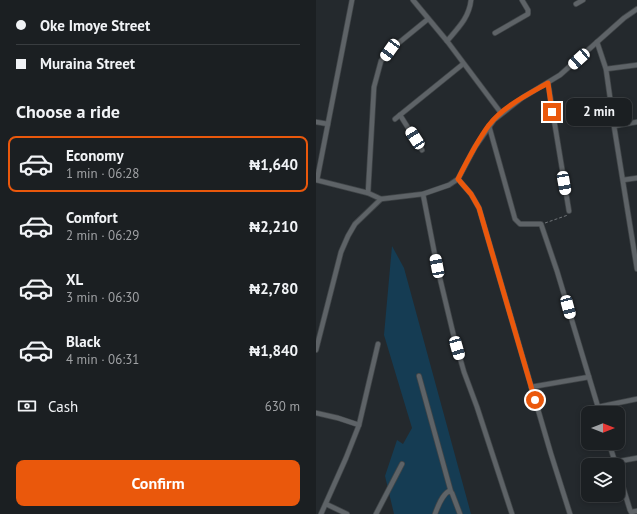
<!DOCTYPE html>
<html lang="en">
<head>
<meta charset="utf-8">
<style>
  body { margin:0; font-family:"PT Sans",sans-serif; background:#24272a; color:#f1f3f6; height:100vh; display:flex; flex-direction:column; font-size:15px; white-space:nowrap }
  * { box-sizing:border-box; margin:0 }
  p { font-size:13px; color:#a0a2a5 }
  .icon { flex:none; width:22px; height:22px; fill:none; stroke:currentColor; stroke-width:2; stroke-linecap:round; stroke-linejoin:round }
  .map { position:relative; flex:1; overflow:hidden }
  .sheet { display:flex; flex-direction:column; background:#1b1f22; width:316px }
  .sheet>* { flex:none }
  .guide { display:grid; align-content:center; height:88px; padding:0 16px; background:#1b1f22 }
  .needle { width:26px; rotate:90deg }
  .fabs { position:absolute; left:265px; top:406px; display:grid; gap:8px }
  .fabs a { display:grid; place-items:center; width:44px; height:44px; border-radius:8px; background:#1b1f22; box-shadow:0 2px 6px #0003,0 0 0 1px #393d40; font-size:20px }
  .end { position:absolute; width:18px; height:18px; margin:-9px; border:5px solid #ea580c; background:#fff; box-shadow:0 0 0 2px #fff }
  .from { border-radius:50% }
  .bubble { position:absolute; height:28px; border-radius:8px; background:#1b1f22; box-shadow:0 2px 6px #0003,0 0 0 1px #393d40; font-size:13px; font-weight:700; line-height:28px; text-align:center }
  .car { position:absolute; width:12px; height:24px; margin:-12px -6px; border-radius:5px; box-shadow:0 0 3px 1px #0007; background:linear-gradient(#fff 24%,#345 0 40%,#fff 0 76%,#345 0 86%,#fff 0) }
  .guide b { display:flex; align-items:center; gap:14px; height:38px; font-size:15px }
  .guide b+b { border-top:1px solid #393d40 }
  .guide i { width:10px; height:10px; background:#f1f3f6 }
  ul { padding:0; list-style:none }
  li { display:flex; align-items:center; gap:12px; height:56px; margin:0 8px 6px; padding:0 8px; border:2px solid transparent; border-radius:8px }
  li div { flex:1 }
  li b { display:block; font-size:15px }
  li em { font-style:normal; font-weight:700 }
  li.active { border-color:#ea580c }
  li>.icon { width:36px; height:36px; stroke-width:1.5 }
  h2 { padding:0 16px; font-size:18px; line-height:48px }
  .pay { display:flex; align-items:center; gap:10px; height:44px; padding:0 16px; font-size:15px }
  .pay p { margin-inline-start:auto }
  .cta { display:flex; gap:8px; margin-top:auto; padding:8px 16px }
  .cta a { flex:1; height:46px; border-radius:8px; background:#ea580c; color:#fff; font-size:16px; font-weight:700; line-height:46px; text-align:center }
  main { display:flex; flex:1; min-height:0 }
  .map>svg:first-child { display:block }
  .green { fill:#153c53 }
  .lines { fill:none; stroke-linecap:round; stroke-linejoin:round }
  .minor-casing { stroke:#404548; stroke-width:6 }
  .path { stroke:#6f7377; stroke-width:1; stroke-dasharray:3 2; stroke-linecap:butt }
  .minor { stroke:#5e6367; stroke-width:4.5 }
  .route { stroke:#ea580c; stroke-width:5 }
</style>
</head>
<body>
<main>
<section class="sheet">
<div class="guide">
<b><i class="from"></i>Oke Imoye Street</b>
<b><i></i>Muraina Street</b>
</div>
<h2>Choose a ride</h2>
<ul>
<li class="active"><svg class="icon" aria-label="car" viewBox="0 0 24 24"><path d="M5 17H2v-5l4-1 3-4h7l3 4 3 1v5h-3M9 17h6M6 11h13"/><circle cx="7" cy="17" r="2"/><circle cx="17" cy="17" r="2"/></svg><div><b>Economy</b><p>1 min · 06:28</p></div><em>₦1,640</em></li>
<li><svg class="icon" aria-label="car" viewBox="0 0 24 24"><path d="M5 17H2v-5l4-1 3-4h7l3 4 3 1v5h-3M9 17h6M6 11h13"/><circle cx="7" cy="17" r="2"/><circle cx="17" cy="17" r="2"/></svg><div><b>Comfort</b><p>2 min · 06:29</p></div><em>₦2,210</em></li>
<li><svg class="icon" aria-label="car" viewBox="0 0 24 24"><path d="M5 17H2v-5l4-1 3-4h7l3 4 3 1v5h-3M9 17h6M6 11h13"/><circle cx="7" cy="17" r="2"/><circle cx="17" cy="17" r="2"/></svg><div><b>XL</b><p>3 min · 06:30</p></div><em>₦2,780</em></li>
<li><svg class="icon" aria-label="car" viewBox="0 0 24 24"><path d="M5 17H2v-5l4-1 3-4h7l3 4 3 1v5h-3M9 17h6M6 11h13"/><circle cx="7" cy="17" r="2"/><circle cx="17" cy="17" r="2"/></svg><div><b>Black</b><p>4 min · 06:31</p></div><em>₦1,840</em></li>
</ul>
<div class="pay"><svg class="icon" aria-label="cash" viewBox="0 0 24 24"><path d="M3 7h18v10H3z"/><circle cx="12" cy="12" r="2"/></svg>Cash<p>630 m</p></div>
<div class="cta"><a>Confirm</a></div>
</section>
<div class="map">
<svg width="321" height="514" viewBox="0 0 321 514">
  <rect width="100%" height="100%" fill="#24292d"/>
  <polygon class="green" points="76,246 88,268 155,514 78,514 69,476 81,440 87,444 96,428 68,335"/>
  <g class="lines">
    <g class="minor-casing">
      <g id="minor">
        <polyline points="97,0 131,41 185,113"/>
        <polyline points="260,4 267,0"/>
        <polyline points="179,33 212,14 212,10 206,0"/>
        <path d="M131 41C142 28 153 18 155 0"/>
        <polyline points="281,42 290,69 298,126 321,269"/>
        <polyline points="290,69 321,65"/>
        <polyline points="232,83 253,211"/>
        <polyline points="84,115 106,150"/>
        <polyline points="79,119 147,64"/>
        <polyline points="0,122 12,124"/>
        <polyline points="173,126 199,219 204,224 225,224 241,271 282,407 321,399"/>
        <polyline points="298,126 321,122"/>
        <polyline points="142,179 155,194 163,208 235,454 254,514"/>
        <polyline points="0,180 52,193 65,199"/>
        <polyline points="1,180 36,0"/>
        <polyline points="307,180 321,178"/>
        <polyline points="52,193 58,87 65,61 74,50 112,19"/>
        <polyline points="107,194 121,266 138,337 148,372 161,407 196,514"/>
        <polyline points="0,350 25,252 32,236 39,224 65,199 107,194 133,185 142,179 159,147 178,120 206,98 244,75 308,18 321,9"/>
        <polyline points="103,376 135,492"/>
        <polyline points="215,387 273,377"/>
        <polyline points="282,407 284,413"/>
        <polyline points="0,413 22,418 43,425"/>
        <polyline points="293,443 299,462"/>
        <polyline points="300,465 299,462 321,458"/>
        <polyline points="302,471 314,510 315,512 321,511"/>
        <polyline points="10,504 31,514"/>
        <polyline points="5,514 30,458 43,425 62,344"/>
        <polyline points="60,514 86,464"/>
        <path d="M119 514C122 506 126 495 133 491L136 493 144 514"/>
      </g>
    </g>
    <polyline class="path" points="229,223 252,215"/>
    <use href="#minor" class="minor"/>
  </g>
  <g class="lines">
    <path class="route" d="M219 400 163 208 155 194 142 179C151 161 161 141 173 125 188 106 211 95 232 83L236 112"/>
  </g>
</svg>
<div class="fabs">
<a><svg class="needle" viewBox="-14 -14 28 28"><path d="M0-13l5 13h-10z" fill="#e53935"/><path d="M0 13l5-13h-10z" fill="#a0a2a5"/></svg></a>
<a><svg class="icon" aria-label="layers" viewBox="0 0 24 24"><path d="M12 4l9 5-9 5-9-5zM3 14l9 5 9-5"/></svg></a>
</div>
<i class="end from" style="left:219px;top:400px"></i>
<i class="end" style="left:236px;top:112px"></i>
<div class="bubble" style="left:250px;top:98px;width:66px">2 min</div>
<i class="car" style="left:74px;top:50px;rotate:216deg"></i>
<i class="car" style="left:263px;top:59px;rotate:228deg"></i>
<i class="car" style="left:99px;top:138px;rotate:327deg"></i>
<i class="car" style="left:248px;top:183px;rotate:170deg"></i>
<i class="car" style="left:121px;top:266px;rotate:349deg"></i>
<i class="car" style="left:252px;top:307px;rotate:165deg"></i>
<i class="car" style="left:141px;top:348px;rotate:164deg"></i>
</div>
</main>
</body>
</html>
